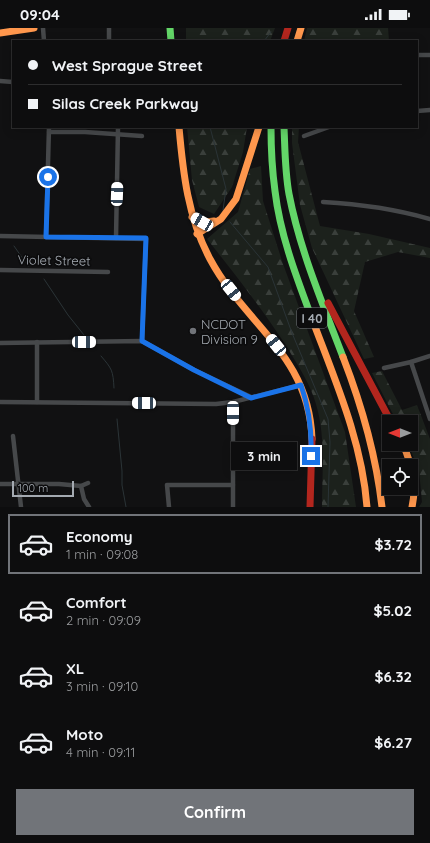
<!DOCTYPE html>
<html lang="en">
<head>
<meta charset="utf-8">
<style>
  body { margin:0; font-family:Quicksand,sans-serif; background:#1b1b1c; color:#f1f3f6; height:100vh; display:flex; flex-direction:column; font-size:15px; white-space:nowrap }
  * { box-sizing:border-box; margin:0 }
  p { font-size:13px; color:#9a9c9e }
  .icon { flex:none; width:22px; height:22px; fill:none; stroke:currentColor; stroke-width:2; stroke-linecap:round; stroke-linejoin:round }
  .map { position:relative; height:479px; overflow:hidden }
  .drawer { display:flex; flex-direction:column; background:#0d0d0e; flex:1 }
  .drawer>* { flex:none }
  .banner { position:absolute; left:12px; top:12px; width:406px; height:88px; border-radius:0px; box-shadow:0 2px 10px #0003,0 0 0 1px #2d2d2e; display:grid; align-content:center; height:88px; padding:0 16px; background:#0d0d0e }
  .needle { width:26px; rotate:270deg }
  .controls { position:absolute; left:382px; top:387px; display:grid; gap:8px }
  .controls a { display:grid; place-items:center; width:36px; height:36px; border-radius:0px; background:#0d0d0e; box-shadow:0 2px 10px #0003,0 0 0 1px #2d2d2e; font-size:20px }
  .scale { position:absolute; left:12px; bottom:10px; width:62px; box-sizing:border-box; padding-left:4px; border:2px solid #a4aab1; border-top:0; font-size:11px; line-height:14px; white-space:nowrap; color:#a4aab1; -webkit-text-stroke:3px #0c0c0d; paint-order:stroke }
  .end { position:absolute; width:18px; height:18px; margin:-9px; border:5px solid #1a73e8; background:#fff; box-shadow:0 0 0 2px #fff }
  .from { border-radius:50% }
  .bubble { position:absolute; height:28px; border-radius:0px; background:#0d0d0e; box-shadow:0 2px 10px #0003,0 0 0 1px #2d2d2e; font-size:13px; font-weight:700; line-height:28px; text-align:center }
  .car { position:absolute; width:12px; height:24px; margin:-12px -6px; border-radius:5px; box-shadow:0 0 3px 1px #0007; background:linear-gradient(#fff 24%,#345 0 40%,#fff 0 76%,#345 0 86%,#fff 0) }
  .banner b { display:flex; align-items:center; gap:14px; height:38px; font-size:15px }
  .banner b+b { border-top:1px solid #2d2d2e }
  .banner i { width:10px; height:10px; background:#f1f3f6 }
  ul { padding:7px 0 0; list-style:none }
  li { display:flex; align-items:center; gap:12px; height:60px; margin:0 8px 6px; padding:0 8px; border:2px solid transparent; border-radius:0px }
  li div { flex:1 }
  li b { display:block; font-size:15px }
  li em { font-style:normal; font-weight:700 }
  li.on { border-color:#717479 }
  li>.icon { width:36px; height:36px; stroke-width:1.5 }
  .action { display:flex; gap:8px; margin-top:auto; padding:8px 16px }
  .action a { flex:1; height:46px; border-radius:0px; background:#717479; color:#fff; font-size:16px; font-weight:700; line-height:46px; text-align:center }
  .status { display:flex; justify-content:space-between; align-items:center; height:28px; padding:0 20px; background:#0d0d0e; direction:ltr }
  .status svg { height:11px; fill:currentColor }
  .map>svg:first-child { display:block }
  .forest { fill:url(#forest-firs) }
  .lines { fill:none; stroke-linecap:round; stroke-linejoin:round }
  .stream { stroke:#2b3437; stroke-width:1 }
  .street { stroke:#46484a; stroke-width:4.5 }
  .fast { stroke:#63d668; stroke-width:7 }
  .slow { stroke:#ff974d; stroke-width:7 }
  .jam { stroke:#b3261e; stroke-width:7 }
  .route { stroke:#1a73e8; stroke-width:5 }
  .poi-dot { fill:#717479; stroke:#0c0c0d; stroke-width:1.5 }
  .labels { text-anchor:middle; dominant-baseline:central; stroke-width:3.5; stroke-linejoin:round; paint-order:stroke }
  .shield { fill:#0c0c0d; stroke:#767b80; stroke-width:1 }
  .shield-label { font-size:12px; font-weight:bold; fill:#a4aab1 }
  .street-label { font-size:13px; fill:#a4aab1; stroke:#0c0c0d }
  .poi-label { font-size:13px; fill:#a4aab1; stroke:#0c0c0d; text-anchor:start }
</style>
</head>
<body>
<div class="status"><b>09:04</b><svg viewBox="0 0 49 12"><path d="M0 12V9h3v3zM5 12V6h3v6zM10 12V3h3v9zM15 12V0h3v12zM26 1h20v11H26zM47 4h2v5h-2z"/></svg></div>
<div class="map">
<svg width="430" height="479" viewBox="0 0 430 479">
  <defs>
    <pattern id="forest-firs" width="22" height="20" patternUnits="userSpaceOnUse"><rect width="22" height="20" fill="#1c211c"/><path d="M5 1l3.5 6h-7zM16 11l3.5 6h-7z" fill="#3a3f3b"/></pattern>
  </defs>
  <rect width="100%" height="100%" fill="#111112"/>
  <g class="forest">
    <polygon points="186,0 275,0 270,13 186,13"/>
    <polygon points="307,0 388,0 389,13 304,13"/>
    <polygon points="187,99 247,99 243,124 232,159 214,186 199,179 192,152"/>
    <polygon points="292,99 299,99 298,114 320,198 369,206 430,220 430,230 398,224 365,234 354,283 374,329 364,331 312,220 300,177 292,115"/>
    <path d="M261 138 263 173 283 236 345 404 356 479H322C322 445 326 409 316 376 310 355 298 338 287 319 262 281 235 246 207 211L238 184 250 141Z"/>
    <polygon points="382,343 402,382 417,377 430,411 430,479 419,479 422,474 419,442 408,416 411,416 411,394 397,394 372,345"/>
  </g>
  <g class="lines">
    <g class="stream">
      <polyline points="264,13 271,4"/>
      <polyline points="210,99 226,161 223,182"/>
      <polyline points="230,194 268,239 292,305 328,391 330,414 328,479"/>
      <polyline points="14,218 28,238"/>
      <polyline points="44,251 68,287 84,307"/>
      <path d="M101 328C112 341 113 342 114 360"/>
      <polyline points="117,391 122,443 122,457 126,479"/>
    </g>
    <g class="street">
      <polyline points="43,0 44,13"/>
      <polyline points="109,13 109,0"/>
      <polyline points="417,27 430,27"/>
      <polyline points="0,53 13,54"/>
      <polyline points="417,83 430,82"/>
      <polyline points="49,104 85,104 142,108"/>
      <polyline points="304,108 329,99"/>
      <path d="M323 174C359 176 395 181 430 191"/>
      <polyline points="0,208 146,211 142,313"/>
      <polyline points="46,209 49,99"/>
      <polyline points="116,210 118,99"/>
      <polyline points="0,242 108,244"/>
      <polyline points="37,314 37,374"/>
      <polyline points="0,315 142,313 194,342 251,369"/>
      <polyline points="411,334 430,391"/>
      <polyline points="384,340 411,334 430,328"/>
      <polyline points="0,374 216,376 233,374 301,357"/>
      <polyline points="13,408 21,479"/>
      <polyline points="0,456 59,456 81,458 88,455"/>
      <polyline points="81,458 84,471 89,479"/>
      <polyline points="169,479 167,457 233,457"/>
      <polyline points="233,479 233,374"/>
    </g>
    <g class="fast">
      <polyline points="170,0 171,13"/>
      <path d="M271 99C271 120 272 141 275 163 280 206 296 248 311 288"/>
      <path d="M284 99C285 122 285 144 289 166 300 223 323 276 343 329"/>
    </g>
    <g class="slow">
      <polyline points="0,5 34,0"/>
      <polyline points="297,13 301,0"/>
      <path d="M179 99C183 145 188 190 210 231 246 298 309 326 312 411"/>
      <polyline points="192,189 206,194 214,193"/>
      <polyline points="197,206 221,191 236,171 259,99"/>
      <path d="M311 288C334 350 362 412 367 479"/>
      <path d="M343 329C362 378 376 427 382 479"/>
      <path d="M403 416C412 438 417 456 412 479"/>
    </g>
    <g class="jam">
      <polyline points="284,13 288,0"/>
      <polyline points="328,275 391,394"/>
      <polyline points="310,479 312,411"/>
    </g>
  </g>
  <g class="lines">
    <path class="route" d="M48 149 46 209 146 210 142 313 194 342 251 370 301 357C309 380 312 403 311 428"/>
  </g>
  <circle class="poi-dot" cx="193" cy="303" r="4"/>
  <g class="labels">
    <rect class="shield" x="297" y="280" width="30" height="20" rx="3"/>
    <g class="shield-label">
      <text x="312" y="290">I 40</text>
    </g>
    <g class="street-label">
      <text transform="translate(54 232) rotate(1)">Violet Street</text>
    </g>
    <g class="poi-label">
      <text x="201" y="296">NCDOT<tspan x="201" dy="15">Division 9</tspan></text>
    </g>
  </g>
</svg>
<div class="controls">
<a><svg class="needle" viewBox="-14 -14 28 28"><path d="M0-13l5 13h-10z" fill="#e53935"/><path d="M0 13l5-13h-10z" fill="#9a9c9e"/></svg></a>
<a><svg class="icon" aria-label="locate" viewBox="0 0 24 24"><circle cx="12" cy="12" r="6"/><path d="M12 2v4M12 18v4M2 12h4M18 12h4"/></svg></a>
</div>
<div class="scale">100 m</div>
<i class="end from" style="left:48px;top:149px"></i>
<i class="end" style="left:311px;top:428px"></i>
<div class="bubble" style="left:231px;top:414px;width:66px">3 min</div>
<i class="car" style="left:117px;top:166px;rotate:2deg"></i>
<i class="car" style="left:202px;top:194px;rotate:300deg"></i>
<i class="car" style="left:231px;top:262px;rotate:141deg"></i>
<i class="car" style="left:84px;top:314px;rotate:90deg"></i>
<i class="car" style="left:276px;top:317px;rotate:321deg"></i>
<i class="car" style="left:144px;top:375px;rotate:271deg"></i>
<i class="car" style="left:233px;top:385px;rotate:180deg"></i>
<div class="banner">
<b><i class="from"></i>West Sprague Street</b>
<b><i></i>Silas Creek Parkway</b>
</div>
</div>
<section class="drawer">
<ul>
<li class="on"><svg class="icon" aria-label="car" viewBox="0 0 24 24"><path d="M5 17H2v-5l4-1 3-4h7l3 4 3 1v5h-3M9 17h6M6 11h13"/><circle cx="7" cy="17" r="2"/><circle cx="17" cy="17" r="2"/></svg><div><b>Economy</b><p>1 min · 09:08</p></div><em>$3.72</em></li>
<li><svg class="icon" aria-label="car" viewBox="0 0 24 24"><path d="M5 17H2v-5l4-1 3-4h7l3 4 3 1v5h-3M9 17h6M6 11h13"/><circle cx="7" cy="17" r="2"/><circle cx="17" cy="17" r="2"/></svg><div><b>Comfort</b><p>2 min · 09:09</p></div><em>$5.02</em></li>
<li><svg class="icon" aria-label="car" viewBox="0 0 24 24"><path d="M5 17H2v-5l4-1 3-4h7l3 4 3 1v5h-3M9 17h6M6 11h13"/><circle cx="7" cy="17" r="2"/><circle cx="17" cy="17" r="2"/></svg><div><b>XL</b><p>3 min · 09:10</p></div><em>$6.32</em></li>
<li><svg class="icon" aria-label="car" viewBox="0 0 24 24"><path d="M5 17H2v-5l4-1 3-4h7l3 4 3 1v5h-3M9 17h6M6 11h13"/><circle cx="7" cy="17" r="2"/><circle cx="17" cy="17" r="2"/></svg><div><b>Moto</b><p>4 min · 09:11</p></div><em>$6.27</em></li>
</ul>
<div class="action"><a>Confirm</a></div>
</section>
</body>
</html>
